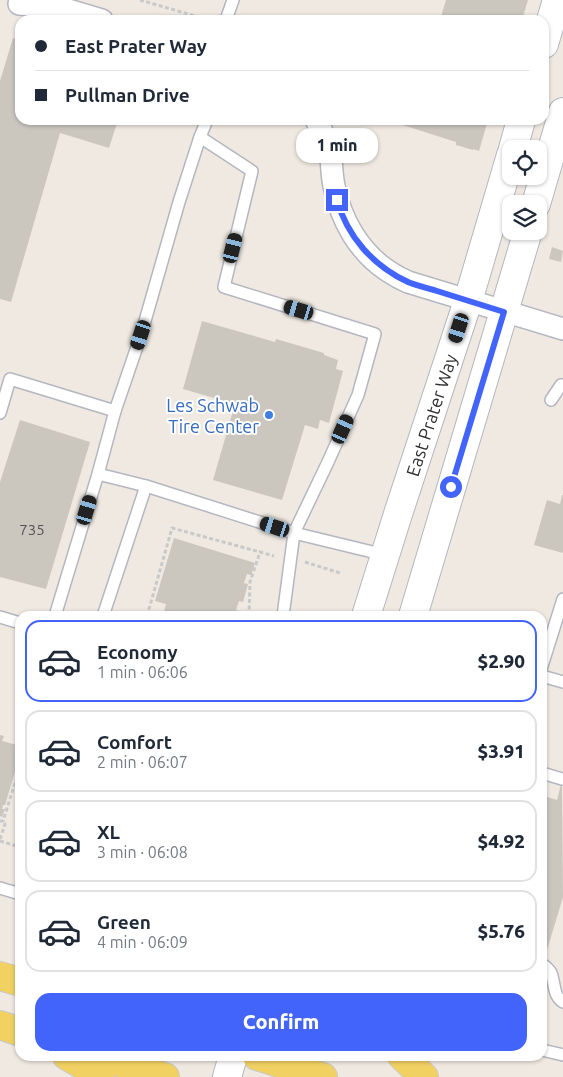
<!DOCTYPE html>
<html lang="en">
<head>
<meta charset="utf-8">
<style>
  body { margin:0; font-family:Ubuntu,sans-serif; background:#f6f6f7; color:#1f2937; height:100vh; display:flex; flex-direction:column; font-size:19px; white-space:nowrap }
  * { box-sizing:border-box; margin:0 }
  p { font-size:16px; color:#747a83 }
  .icon { flex:none; width:28px; height:28px; fill:none; stroke:currentColor; stroke-width:2; stroke-linecap:round; stroke-linejoin:round }
  .map { position:relative; flex:1; overflow:hidden }
  .sheet { position:absolute; left:15px; top:611px; width:532px; height:450px; display:flex; flex-direction:column; background:#fff; border-radius:15px; box-shadow:0 1px 4px #0004 }
  .sheet>* { flex:none }
  .banner { position:absolute; left:15px; top:15px; width:534px; height:110px; border-radius:15px; box-shadow:0 1px 4px #0004; display:grid; align-content:center; height:110px; padding:0 20px; background:#fff }
  .buttons { position:absolute; left:502px; top:140px; display:grid; gap:10px }
  .buttons a { display:grid; place-items:center; width:45px; height:45px; border-radius:10px; background:#fff; box-shadow:0 1px 4px #0004; font-size:25px }
  .end { position:absolute; width:22px; height:22px; margin:-11px; border:6px solid #4264fb; background:#fff; box-shadow:0 0 0 2px #fff }
  .from { border-radius:50% }
  .bubble { position:absolute; height:35px; border-radius:15px; background:#fff; box-shadow:0 1px 4px #0004; font-size:16px; font-weight:800; line-height:35px; text-align:center }
  .car { position:absolute; width:15px; height:30px; margin:-15px -8px; border-radius:6px; box-shadow:0 0 4px 1px #0007; background:linear-gradient(#222 24%,#8ab4d8 0 40%,#222 0 76%,#8ab4d8 0 86%,#222 0) }
  .banner b { display:flex; align-items:center; gap:18px; height:48px; font-size:19px }
  .banner b+b { border-top:1px solid #e0e1e3 }
  .banner i { width:12px; height:12px; background:#1f2937 }
  ul { padding:9px 0 0; list-style:none }
  li { display:flex; align-items:center; gap:15px; height:82px; margin:0 10px 8px; padding:0 10px; border:2px solid #e0e1e3; border-radius:15px }
  li div { flex:1 }
  li b { display:block; font-size:19px }
  li em { font-style:normal; font-weight:800 }
  li.on { border-color:#4264fb }
  li>.icon { width:45px; height:45px; stroke-width:1.5 }
  .primary-button { display:flex; gap:10px; margin-top:auto; padding:10px 20px }
  .primary-button a { flex:1; height:58px; border-radius:15px; background:#4264fb; color:#fff; font-size:20px; font-weight:800; line-height:58px; text-align:center }
  .map>svg:first-child { display:block }
  .building { fill:#cbc7bf }
  .lines { fill:none; stroke-linecap:round; stroke-linejoin:round }
  .lane-casing { stroke:#b4b7c1; stroke-width:14 }
  .street-casing { stroke:#b4b7c1; stroke-width:24 }
  .secondary-casing { stroke:#b4b7c1; stroke-width:30 }
  .primary-casing { stroke:#c9c9c9; stroke-width:30 }
  .path { stroke:#c9c9c9; stroke-width:3; stroke-dasharray:4 2.5; stroke-linecap:butt }
  .lane { stroke:#fff; stroke-width:11 }
  .street { stroke:#fff; stroke-width:21 }
  .secondary { stroke:#fff; stroke-width:28 }
  .primary { stroke:#f2d163; stroke-width:28 }
  .route { stroke:#4264fb; stroke-width:6 }
  .shop-dot { fill:#3f7fe0; stroke:#fff; stroke-width:2 }
  .labels { text-anchor:middle; dominant-baseline:central; stroke-width:4; stroke-linejoin:round; paint-order:stroke }
  .number-label { font-size:15px; fill:#555452 }
  .shop-label { font-size:18px; fill:#366cbe; stroke:#fff; text-anchor:end }
  .street-label { font-size:18px; fill:#2e2e2e; stroke:#fff }
</style>
</head>
<body>
<div class="map">
<svg width="563" height="1077" viewBox="0 0 563 1077">
  <rect width="100%" height="100%" fill="#efe9e1"/>
  <g class="building">
    <polygon points="446,0 528,0 522,20 440,20"/>
    <polygon points="13,38 20,40 20,120 118,120 109,148 60,133 11,302 0,299 0,81"/>
    <polygon points="387,120 488,120 479,151 473,149 473,150 456,145 456,142"/>
    <polygon points="552,247 563,251 561,262 549,259"/>
    <polygon points="202,321 275,342 276,339 324,353 324,355 338,360 336,369 343,371 329,423 320,420 318,429 305,425 282,500 213,480 235,404 183,389"/>
    <polygon points="20,420 90,442 46,589 0,577 0,482"/>
    <polygon points="562,495 563,495 563,553 534,545 547,500 560,504"/>
    <polygon points="174,538 255,563 251,575 247,574 244,583 248,584 243,602 239,601 236,610 244,613 243,616 163,616 166,604 155,601"/>
    <polygon points="0,735 4,736 2,741 17,745 18,743 20,743 20,763 18,762 5,805 3,805 2,809 5,809 2,817 0,816"/>
    <polygon points="562,780 563,897 547,950 542,949 542,799 547,797 557,800"/>
  </g>
  <g class="lines">
    <g class="lane-casing">
      <g id="lane">
        <polyline points="226,20 233,0"/>
        <polyline points="207,120 200,137 252,171 224,287 375,334 358,395 328,462 294,533 283,616"/>
        <polyline points="551,400 561,385 563,385"/>
        <polyline points="0,413 10,379 115,411"/>
        <polyline points="98,474 146,486"/>
        <polyline points="55,616 98,474 115,411 141,335 179,202 200,137"/>
        <polyline points="103,616 146,486 294,533 385,555"/>
        <polyline points="0,617 20,623"/>
        <polyline points="542,666 563,599"/>
        <polyline points="542,676 563,682"/>
        <polyline points="542,773 562,779"/>
        <polyline points="0,888 20,894"/>
        <path d="M542 964C545 966 549 969 551 973 555 983 553 996 563 1002"/>
        <polyline points="542,1050 563,1055"/>
      </g>
    </g>
    <g class="street-casing">
      <g id="street">
        <polyline points="19,4 58,7 102,20"/>
        <path d="M316 120C323 132 329 145 331 159 332 168 332 177 334 186 341 220 359 252 388 271 394 275 401 279 408 282L563 329"/>
      </g>
    </g>
    <g class="secondary-casing">
      <g id="secondary">
        <polyline points="544,44 557,0"/>
        <polyline points="513,149 521,120"/>
        <polyline points="536,204 563,112"/>
        <polyline points="366,616 398,514 468,301 511,155"/>
        <polyline points="413,616 528,231"/>
        <polyline points="227,1077 233,1056"/>
      </g>
    </g>
    <g class="primary-casing">
      <g id="primary">
        <polyline points="0,976 20,982"/>
        <polyline points="0,1025 20,1032"/>
        <polyline points="67,1056 90,1069 100,1077"/>
        <polyline points="99,1056 165,1077"/>
        <polyline points="257,1056 323,1077"/>
        <polyline points="402,1056 424,1077"/>
      </g>
    </g>
    <g class="path">
      <polyline points="140,0 209,20"/>
      <polyline points="305,562 340,573"/>
      <polyline points="147,616 172,528 260,552"/>
      <polyline points="249,616 250,582 260,552 274,556"/>
      <polyline points="0,821 3,821 19,770 20,771"/>
      <polyline points="0,839 5,824 3,821"/>
      <polyline points="0,841 20,847"/>
    </g>
    <use href="#lane" class="lane"/>
    <use href="#street" class="street"/>
    <use href="#secondary" class="secondary"/>
    <use href="#primary" class="primary"/>
  </g>
  <g class="lines">
    <path class="route" d="M337 200C347 236 373 266 408 282 417 286 428 288 437 291 459 298 482 305 504 312L451 487"/>
  </g>
  <circle class="shop-dot" cx="269" cy="415" r="5"/>
  <g class="labels">
    <g class="number-label">
      <text x="32" y="529">735</text>
    </g>
    <g class="shop-label">
      <text x="259" y="405">Les Schwab<tspan x="259" dy="21">Tire Center</tspan></text>
    </g>
    <g class="street-label">
      <text transform="translate(431 415) rotate(-72)">East Prater Way</text>
    </g>
  </g>
</svg>
<div class="buttons">
<a><svg class="icon" aria-label="locate" viewBox="0 0 24 24"><circle cx="12" cy="12" r="6"/><path d="M12 2v4M12 18v4M2 12h4M18 12h4"/></svg></a>
<a><svg class="icon" aria-label="layers" viewBox="0 0 24 24"><path d="M12 4l9 5-9 5-9-5zM3 14l9 5 9-5"/></svg></a>
</div>
<i class="end from" style="left:451px;top:487px"></i>
<i class="end" style="left:337px;top:200px"></i>
<div class="bubble" style="left:296px;top:128px;width:82px">1 min</div>
<i class="car" style="left:233px;top:248px;rotate:14deg"></i>
<i class="car" style="left:299px;top:310px;rotate:287deg"></i>
<i class="car" style="left:459px;top:328px;rotate:198deg"></i>
<i class="car" style="left:141px;top:335px;rotate:198deg"></i>
<i class="car" style="left:343px;top:429px;rotate:24deg"></i>
<i class="car" style="left:87px;top:510px;rotate:17deg"></i>
<i class="car" style="left:275px;top:527px;rotate:288deg"></i>
<div class="banner">
<b><i class="from"></i>East Prater Way</b>
<b><i></i>Pullman Drive</b>
</div>
<section class="sheet">
<ul>
<li class="on"><svg class="icon" aria-label="car" viewBox="0 0 24 24"><path d="M5 17H2v-5l4-1 3-4h7l3 4 3 1v5h-3M9 17h6M6 11h13"/><circle cx="7" cy="17" r="2"/><circle cx="17" cy="17" r="2"/></svg><div><b>Economy</b><p>1 min · 06:06</p></div><em>$2.90</em></li>
<li><svg class="icon" aria-label="car" viewBox="0 0 24 24"><path d="M5 17H2v-5l4-1 3-4h7l3 4 3 1v5h-3M9 17h6M6 11h13"/><circle cx="7" cy="17" r="2"/><circle cx="17" cy="17" r="2"/></svg><div><b>Comfort</b><p>2 min · 06:07</p></div><em>$3.91</em></li>
<li><svg class="icon" aria-label="car" viewBox="0 0 24 24"><path d="M5 17H2v-5l4-1 3-4h7l3 4 3 1v5h-3M9 17h6M6 11h13"/><circle cx="7" cy="17" r="2"/><circle cx="17" cy="17" r="2"/></svg><div><b>XL</b><p>3 min · 06:08</p></div><em>$4.92</em></li>
<li><svg class="icon" aria-label="car" viewBox="0 0 24 24"><path d="M5 17H2v-5l4-1 3-4h7l3 4 3 1v5h-3M9 17h6M6 11h13"/><circle cx="7" cy="17" r="2"/><circle cx="17" cy="17" r="2"/></svg><div><b>Green</b><p>4 min · 06:09</p></div><em>$5.76</em></li>
</ul>
<div class="primary-button"><a>Confirm</a></div>
</section>
</div>
</body>
</html>
